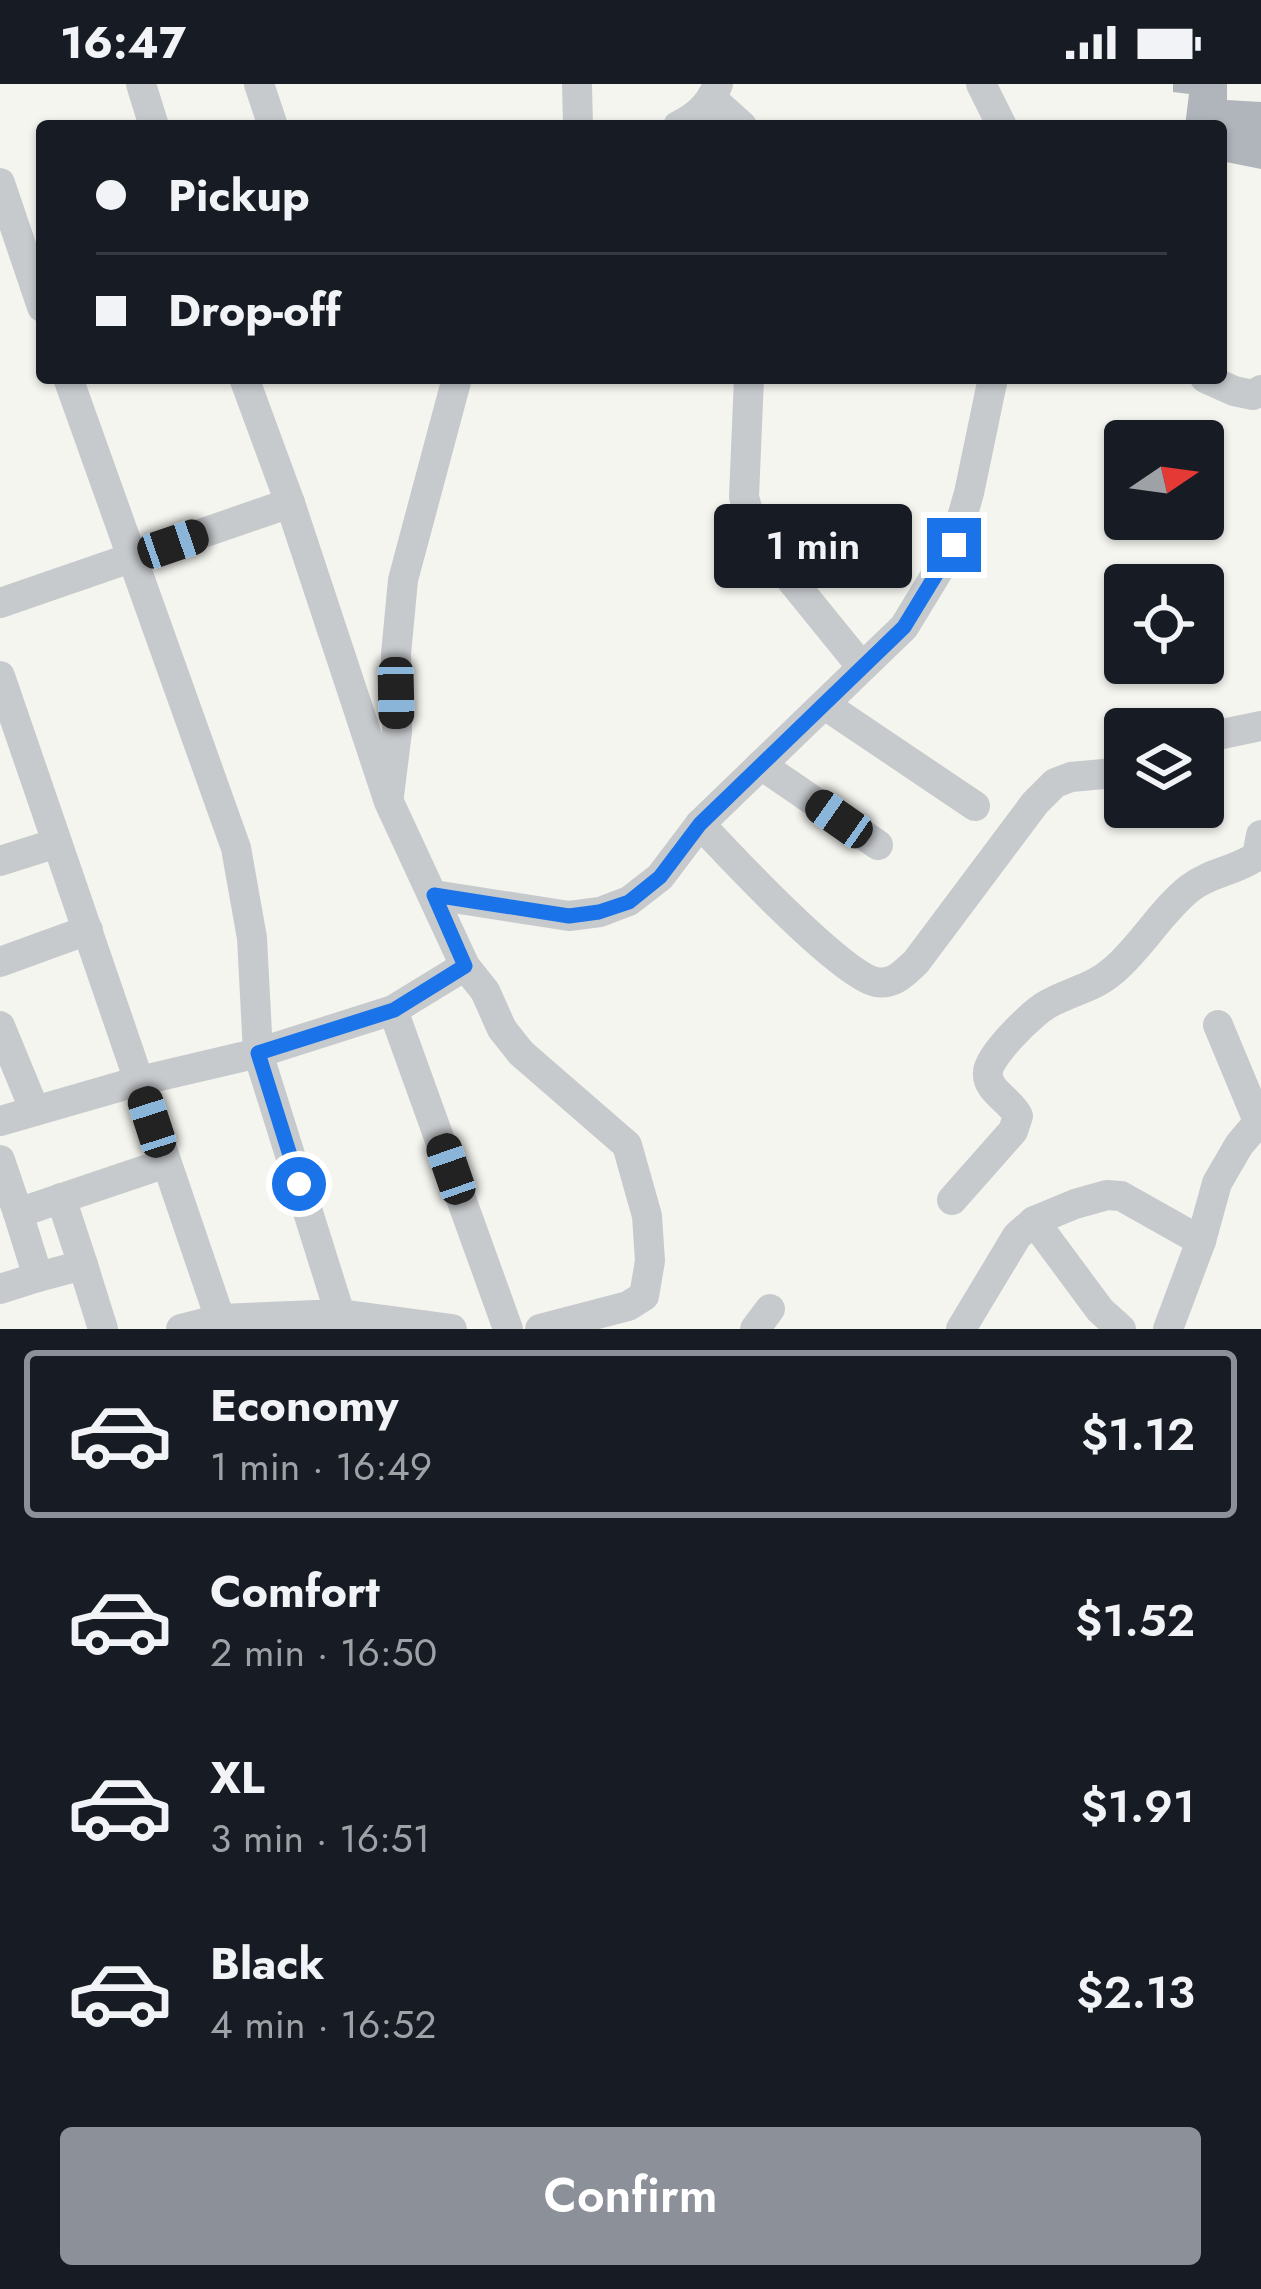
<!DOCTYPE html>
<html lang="en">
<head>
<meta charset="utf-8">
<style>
  body { margin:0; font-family:Jost,sans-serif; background:#20242c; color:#f1f3f6; height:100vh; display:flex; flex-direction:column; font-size:45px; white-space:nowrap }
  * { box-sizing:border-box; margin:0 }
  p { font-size:39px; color:#9ea1a6 }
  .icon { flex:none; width:66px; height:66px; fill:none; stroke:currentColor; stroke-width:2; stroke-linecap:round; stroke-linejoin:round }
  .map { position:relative; height:1245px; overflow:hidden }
  .details { display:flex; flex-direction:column; background:#171b24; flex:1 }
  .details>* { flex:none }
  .hud { position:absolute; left:36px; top:36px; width:1191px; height:264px; border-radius:12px; box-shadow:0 3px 9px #0004; display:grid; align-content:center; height:264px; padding:0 60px; background:#171b24 }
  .needle { width:78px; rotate:77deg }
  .fabs { position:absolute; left:1104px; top:336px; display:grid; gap:24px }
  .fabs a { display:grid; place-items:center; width:120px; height:120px; border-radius:12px; background:#171b24; box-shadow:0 3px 9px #0004; font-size:60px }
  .end { position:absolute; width:54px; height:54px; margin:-27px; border:15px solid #1a73e8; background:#fff; box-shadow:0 0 0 6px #fff }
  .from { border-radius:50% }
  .bubble { position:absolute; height:84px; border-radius:12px; background:#171b24; box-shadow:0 3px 9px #0004; font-size:39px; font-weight:600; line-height:84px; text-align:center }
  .car { position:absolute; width:36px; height:72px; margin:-36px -18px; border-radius:15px; box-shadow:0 0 9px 3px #0007; background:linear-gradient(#222 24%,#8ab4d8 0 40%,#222 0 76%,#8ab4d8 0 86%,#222 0) }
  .hud b { display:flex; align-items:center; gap:42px; height:114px; font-size:45px }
  .hud b+b { border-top:3px solid #363941 }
  .hud i { width:30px; height:30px; background:#f1f3f6 }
  ul { padding:21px 0 0; list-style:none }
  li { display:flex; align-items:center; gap:36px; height:168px; margin:0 24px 18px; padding:0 36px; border:6px solid transparent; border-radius:12px }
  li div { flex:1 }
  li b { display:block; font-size:45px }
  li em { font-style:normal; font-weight:600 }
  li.active { border-color:#8c9099 }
  li>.icon { width:108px; height:108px; stroke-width:1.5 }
  .action { display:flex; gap:24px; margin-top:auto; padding:24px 60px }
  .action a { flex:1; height:138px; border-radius:12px; background:#8c9099; color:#fff; font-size:48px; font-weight:600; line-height:138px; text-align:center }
  .status { display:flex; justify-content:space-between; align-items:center; height:84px; padding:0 60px; background:#171b24; direction:ltr }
  .status svg { height:33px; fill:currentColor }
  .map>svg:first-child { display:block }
  .building { fill:#afb5bb }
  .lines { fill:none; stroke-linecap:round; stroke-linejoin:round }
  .minor { stroke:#c7cacd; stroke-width:30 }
  .route { stroke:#1a73e8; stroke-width:15 }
</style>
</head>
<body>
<div class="status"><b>16:47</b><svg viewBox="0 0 49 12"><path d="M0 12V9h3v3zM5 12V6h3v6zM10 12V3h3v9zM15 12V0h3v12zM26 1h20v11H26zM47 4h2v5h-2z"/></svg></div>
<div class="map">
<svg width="1261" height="1245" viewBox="0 0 1261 1245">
  <rect width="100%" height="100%" fill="#f5f5f0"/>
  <polygon class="building" points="1173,0 1227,0 1227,16 1261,18 1261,85 1221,77 1221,42 1185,42 1189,10 1173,8"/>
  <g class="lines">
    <g class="minor">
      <polyline points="141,0 154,42"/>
      <polyline points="259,0 273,42"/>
      <polyline points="577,0 578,42"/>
      <polyline points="981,0 1002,42"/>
      <polyline points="712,15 742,42"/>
      <path d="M678 42C698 32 710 21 718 0"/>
      <polyline points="0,99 42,223"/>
      <polyline points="68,294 236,764 252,854 258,969 340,1230 452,1245"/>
      <polyline points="244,294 290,419 389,718 465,882 485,907 502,945 521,969 627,1061 647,1132 650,1177 644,1212 628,1222 540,1245"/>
      <polyline points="749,294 744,413 752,441 775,476 861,582"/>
      <polyline points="1205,294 1234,307 1253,311 1261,306"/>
      <polyline points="0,519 290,419"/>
      <polyline points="0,592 139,997 258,969 393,926 465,882"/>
      <polyline points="825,621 975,722"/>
      <polyline points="1203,654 1261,642"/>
      <polyline points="761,681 878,761"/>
      <polyline points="389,712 397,648 396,570 403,496 457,294"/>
      <path d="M700 740C729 771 842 892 876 898 894 901 904 889 916 878L1035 719 1055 699 1071 693 1125 688"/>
      <polyline points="0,777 57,759"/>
      <polyline points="434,811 569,832 600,828 629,817 660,793 700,740 904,543 954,461 969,409 993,294"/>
      <polyline points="0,878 88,846"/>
      <polyline points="393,926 508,1245"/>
      <polyline points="1218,941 1258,1037"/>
      <polyline points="0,942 35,1027"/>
      <polyline points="0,1037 139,997 220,1235 340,1230"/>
      <polyline points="0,1076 18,1129 166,1079"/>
      <polyline points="61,1114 83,1181"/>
      <path d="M952 1116 1013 1047 1018 1032C1011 1016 986 1007 988 988 989 971 1033 928 1048 920 1071 907 1094 904 1114 886 1142 862 1161 827 1190 804 1211 788 1236 787 1257 772L1261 751"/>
      <polyline points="1034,1137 1100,1226 1121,1245"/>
      <polyline points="38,1193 83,1181 103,1245"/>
      <polyline points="0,1205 38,1193 18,1129"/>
      <polyline points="181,1245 220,1235"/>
      <polyline points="755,1245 770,1225"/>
      <polyline points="961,1245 1017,1152 1034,1137 1075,1120 1107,1111 1121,1112 1201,1157"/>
      <polyline points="1168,1245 1201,1157 1217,1099 1239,1061 1261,1035"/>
    </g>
  </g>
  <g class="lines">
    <polyline class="route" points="299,1100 258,969 394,926 465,882 434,811 569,832 599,828 629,818 660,793 700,740 904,543 954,461"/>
  </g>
</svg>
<div class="fabs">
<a><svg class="needle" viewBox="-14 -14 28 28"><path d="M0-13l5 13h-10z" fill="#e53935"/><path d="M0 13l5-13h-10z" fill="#9ea1a6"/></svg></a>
<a><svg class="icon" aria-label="locate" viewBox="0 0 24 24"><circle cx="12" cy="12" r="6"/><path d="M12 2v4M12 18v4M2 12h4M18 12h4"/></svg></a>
<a><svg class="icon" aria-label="layers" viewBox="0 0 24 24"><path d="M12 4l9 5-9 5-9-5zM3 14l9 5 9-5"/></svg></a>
</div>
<i class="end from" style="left:299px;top:1100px"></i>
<i class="end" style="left:954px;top:461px"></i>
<div class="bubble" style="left:714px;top:420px;width:198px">1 min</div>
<i class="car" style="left:173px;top:460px;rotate:71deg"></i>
<i class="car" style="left:396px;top:609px;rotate:179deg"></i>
<i class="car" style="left:839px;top:735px;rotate:305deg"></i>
<i class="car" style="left:152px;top:1038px;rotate:342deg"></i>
<i class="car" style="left:451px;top:1085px;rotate:341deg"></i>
<div class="hud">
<b><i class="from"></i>Pickup</b>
<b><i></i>Drop-off</b>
</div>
</div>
<section class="details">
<ul>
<li class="active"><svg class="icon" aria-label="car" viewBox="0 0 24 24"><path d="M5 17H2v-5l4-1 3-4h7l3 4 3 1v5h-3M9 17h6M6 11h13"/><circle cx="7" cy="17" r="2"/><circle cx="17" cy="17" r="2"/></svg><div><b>Economy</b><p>1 min · 16:49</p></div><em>$1.12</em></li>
<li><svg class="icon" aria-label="car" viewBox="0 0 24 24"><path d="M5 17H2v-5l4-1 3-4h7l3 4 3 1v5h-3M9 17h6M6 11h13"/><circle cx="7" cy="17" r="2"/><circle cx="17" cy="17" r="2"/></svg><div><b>Comfort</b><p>2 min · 16:50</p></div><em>$1.52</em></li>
<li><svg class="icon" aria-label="car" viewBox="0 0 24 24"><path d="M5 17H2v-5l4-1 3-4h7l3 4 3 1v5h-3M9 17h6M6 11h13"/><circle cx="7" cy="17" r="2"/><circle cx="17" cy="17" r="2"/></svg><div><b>XL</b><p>3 min · 16:51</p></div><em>$1.91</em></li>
<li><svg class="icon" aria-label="car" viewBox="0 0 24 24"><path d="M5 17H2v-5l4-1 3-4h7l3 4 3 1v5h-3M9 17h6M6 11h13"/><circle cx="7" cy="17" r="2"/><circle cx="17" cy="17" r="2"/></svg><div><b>Black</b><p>4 min · 16:52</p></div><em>$2.13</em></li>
</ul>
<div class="action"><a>Confirm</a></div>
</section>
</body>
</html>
